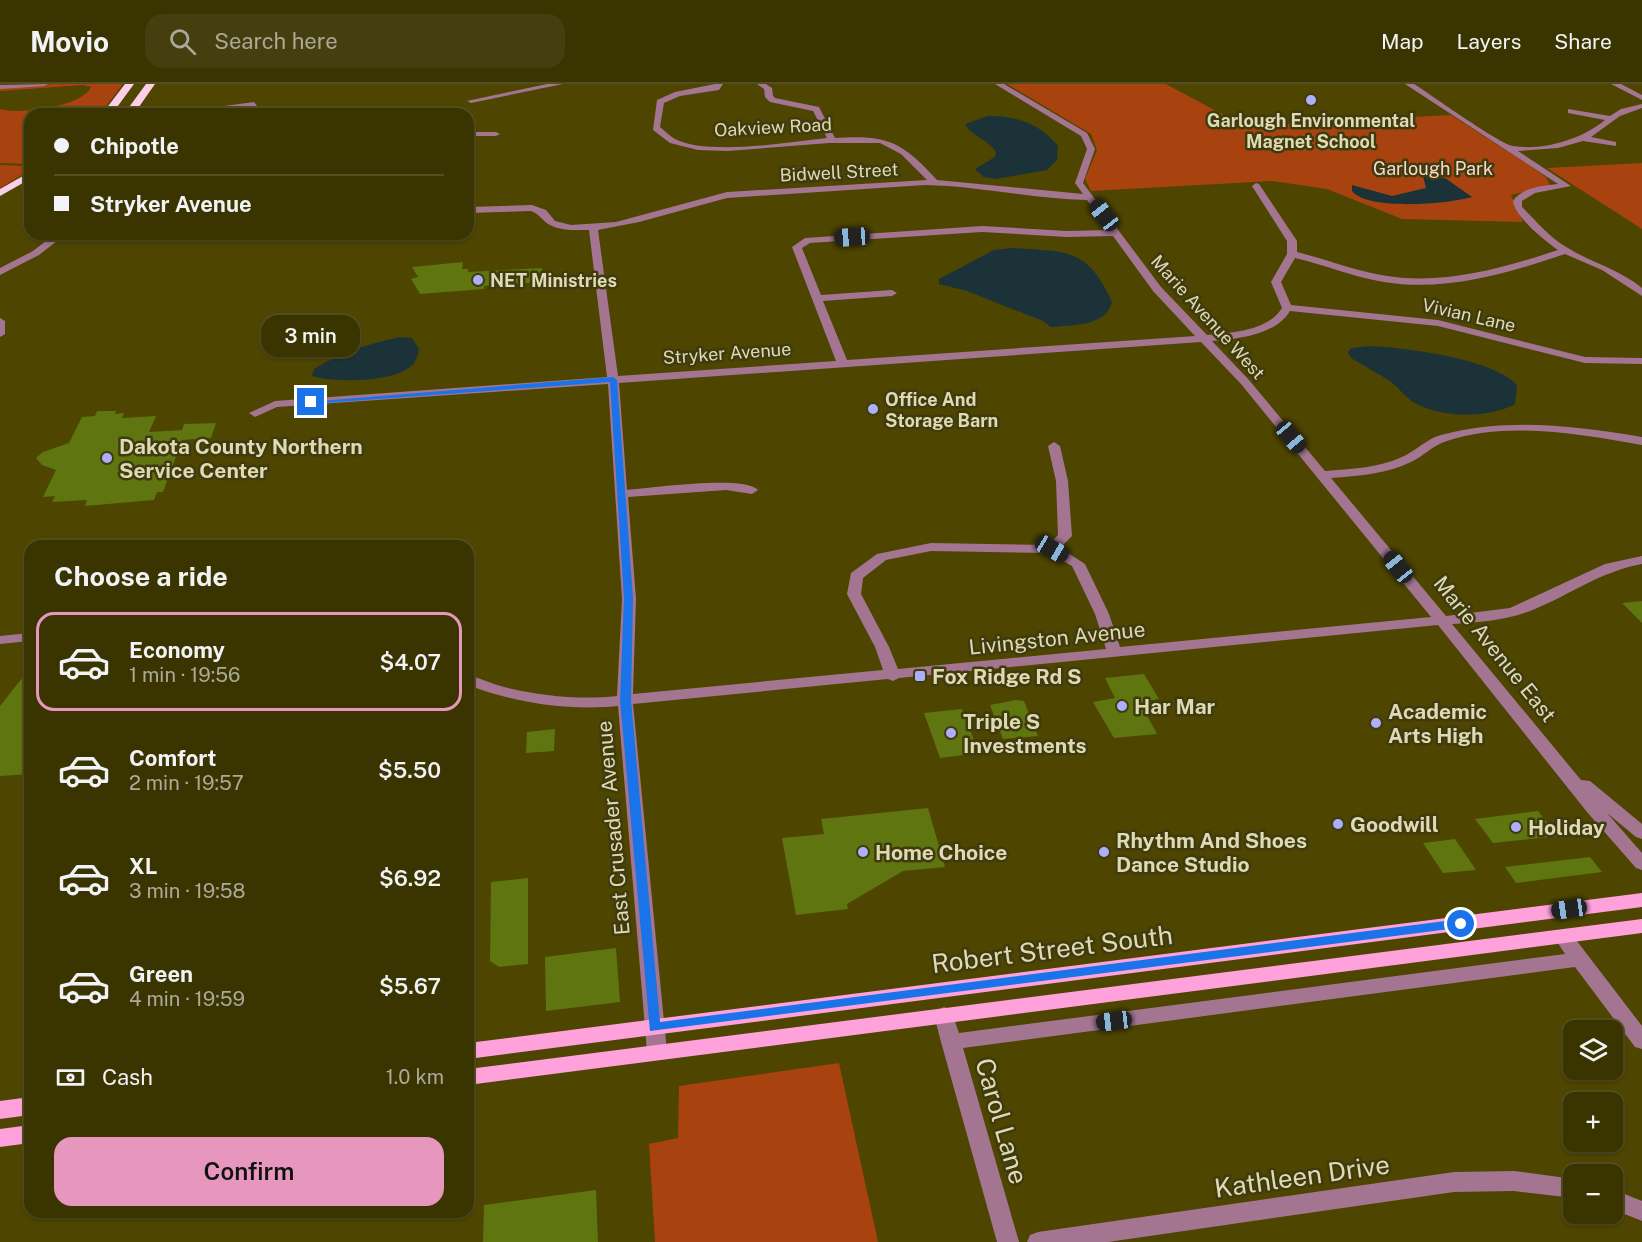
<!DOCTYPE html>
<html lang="en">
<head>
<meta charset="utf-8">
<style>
  body { margin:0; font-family:"Public Sans",sans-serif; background:#453f0f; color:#f1f3f6; height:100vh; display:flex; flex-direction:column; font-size:22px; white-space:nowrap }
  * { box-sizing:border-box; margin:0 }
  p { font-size:20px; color:#abaa99 }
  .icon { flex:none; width:33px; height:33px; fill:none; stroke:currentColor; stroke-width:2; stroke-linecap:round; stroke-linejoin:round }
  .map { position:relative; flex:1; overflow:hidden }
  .drawer { position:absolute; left:24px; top:456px; width:450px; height:678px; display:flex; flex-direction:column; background:#3a3400; border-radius:18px; box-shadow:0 2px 4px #0004,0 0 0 2px #544f22 }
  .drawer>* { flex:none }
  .hud { position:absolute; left:24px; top:24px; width:450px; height:132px; border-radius:18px; box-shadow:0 2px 4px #0004,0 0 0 2px #544f22; display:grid; align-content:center; height:132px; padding:0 30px; background:#3a3400 }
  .buttons { position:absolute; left:1563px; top:936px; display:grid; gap:12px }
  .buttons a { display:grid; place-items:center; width:60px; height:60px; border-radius:12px; background:#3a3400; box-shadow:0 2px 4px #0004,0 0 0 2px #544f22; font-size:30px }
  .end { position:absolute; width:27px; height:27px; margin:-14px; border:8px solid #1a73e8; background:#fff; box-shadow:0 0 0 3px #fff }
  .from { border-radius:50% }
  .bubble { position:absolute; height:42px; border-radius:18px; background:#3a3400; box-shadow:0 2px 4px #0004,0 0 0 2px #544f22; font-size:20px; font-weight:600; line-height:42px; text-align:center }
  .car { position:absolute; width:18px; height:36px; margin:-18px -9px; border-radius:8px; box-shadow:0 0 4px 2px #0007; background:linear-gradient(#222 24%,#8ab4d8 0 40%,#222 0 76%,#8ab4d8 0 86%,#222 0) }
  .hud b { display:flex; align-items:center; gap:21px; height:57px; font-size:22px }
  .hud b+b { border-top:2px solid #544f22 }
  .hud i { width:15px; height:15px; background:#f1f3f6 }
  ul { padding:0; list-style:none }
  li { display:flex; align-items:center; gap:18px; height:99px; margin:0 12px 9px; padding:0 18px; border:3px solid transparent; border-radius:18px }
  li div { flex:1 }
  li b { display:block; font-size:22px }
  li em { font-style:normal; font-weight:600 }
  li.current { border-color:#e797bd }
  li>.icon { width:54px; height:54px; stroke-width:1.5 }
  h2 { padding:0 30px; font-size:27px; line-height:72px }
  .pay { display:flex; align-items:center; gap:15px; height:66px; padding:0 30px; font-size:22px }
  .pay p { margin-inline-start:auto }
  .primary-button { display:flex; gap:12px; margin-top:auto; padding:12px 30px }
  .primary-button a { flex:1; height:69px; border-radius:18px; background:#e797bd; color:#111; font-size:24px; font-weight:600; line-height:69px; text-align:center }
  header { display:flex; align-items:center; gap:36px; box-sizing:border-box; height:84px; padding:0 30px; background:#3a3400; border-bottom:2px solid #544f22 }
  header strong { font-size:28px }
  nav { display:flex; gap:33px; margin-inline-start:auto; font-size:21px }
  .search { width:420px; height:54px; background:#453f0f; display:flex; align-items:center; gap:15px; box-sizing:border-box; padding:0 21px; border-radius:18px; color:#abaa99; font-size:22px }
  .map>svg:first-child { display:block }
  .green { fill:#a84310 }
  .water { fill:#1c3239 }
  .building { fill:#5f7510 }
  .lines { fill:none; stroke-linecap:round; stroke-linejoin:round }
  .minor { fill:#a37591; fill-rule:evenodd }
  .major { fill:#ffa2dc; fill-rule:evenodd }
  .highway { fill:#fccfe9; fill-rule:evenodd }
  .route { fill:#1a73e8 }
  .poi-dot { fill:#adaffb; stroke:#403b0f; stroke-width:2 }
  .labels { text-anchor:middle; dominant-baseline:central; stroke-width:5; stroke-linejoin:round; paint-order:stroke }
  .far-poi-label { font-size:18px; font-weight:bold; fill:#dedab4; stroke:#403b0f; text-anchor:start }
  .far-street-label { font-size:18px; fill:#dedab4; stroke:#403b0f }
  .far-park-label { font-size:18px; fill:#f6d8cd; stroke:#403b0f }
  .poi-label { font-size:21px; font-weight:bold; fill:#dedab4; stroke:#403b0f; text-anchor:start }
  .street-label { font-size:21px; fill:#dedab4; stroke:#403b0f }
  .near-street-label { font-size:26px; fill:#dedab4; stroke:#403b0f }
</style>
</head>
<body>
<header>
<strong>Movio</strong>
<div class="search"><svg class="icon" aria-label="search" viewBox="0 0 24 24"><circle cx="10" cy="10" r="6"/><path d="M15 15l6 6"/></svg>Search here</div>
<nav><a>Map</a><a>Layers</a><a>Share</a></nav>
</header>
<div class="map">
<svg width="1642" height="1158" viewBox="0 0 1642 1158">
  <rect width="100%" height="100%" fill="#4d4500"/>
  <g class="green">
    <path d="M54 0H123L100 30H30V80L0 79V25C19 31 82 23 91 3L83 1 0 7V3Z"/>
    <polygon points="1007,0 1166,0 1244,42 1451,31 1526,79 1546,93 1550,101 1511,111 1523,138 1402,135 1327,105 1272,97 1091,107 1085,95 1097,66 1091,50"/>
    <polygon points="1642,79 1642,145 1547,84"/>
    <polygon points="0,81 28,82 30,86 0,104"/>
    <polygon points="839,979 878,1158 655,1158 649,1060 678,1054 679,1002"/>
  </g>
  <g class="water">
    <path d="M988 32C1017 32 1039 39 1058 62L1057 76 1047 86 996 95 984 93 975 85 995 73 996 68C988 55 972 53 965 40Z"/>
    <path d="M1423 92 1445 94 1472 113C1448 120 1368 127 1352 107V101L1392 112 1426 104Z"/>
    <path d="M1012 164C1067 168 1087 163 1112 218 1106 243 1071 241 1051 243L1043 237 967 207 939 200V195L994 166Z"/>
    <path d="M400 253 412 254 419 265C418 269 417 275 414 279 399 299 334 299 312 292L314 285C340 269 371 259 400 253Z"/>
    <path d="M1371 262C1406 264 1494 275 1517 301L1515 320C1488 335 1442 334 1415 319 1406 314 1399 304 1391 298 1378 289 1364 282 1351 274L1348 268 1351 264Z"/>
  </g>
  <g class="building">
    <polygon points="463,178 462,185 468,185 468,188 542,184 543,198 484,202 484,205 420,210 411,195 418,193 412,183"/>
    <polygon points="97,327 116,327 115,330 124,329 122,334 156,332 149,348 182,346 184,340 216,339 211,354 182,356 163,408 157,408 154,416 85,422 87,416 52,418 55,412 43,413 56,386 42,381 36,374 43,368 69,359 82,333 95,332"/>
    <polygon points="1642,517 1642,539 1622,519"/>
    <polygon points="30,584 30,690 0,692 0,622"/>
    <polygon points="1144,590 1159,615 1147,617 1150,623 1143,624 1157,650 1114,654 1093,618 1115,614 1105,594"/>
    <polygon points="1016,616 1024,617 1038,652 1003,655 990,621"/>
    <polygon points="962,625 979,669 940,674 924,629"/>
    <polygon points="555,645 554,667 526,669 527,648"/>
    <polygon points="928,724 945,783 903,787 847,820 848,825 796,831 782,754 824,750 821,735"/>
    <polygon points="1538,727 1558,752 1493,759 1475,735"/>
    <polygon points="1455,755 1476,786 1443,789 1423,759"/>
    <polygon points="1590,773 1602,788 1516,799 1505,783"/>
    <polygon points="528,794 528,880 499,883 490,877 491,798"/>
    <polygon points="616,864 620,918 546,927 545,873"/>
    <polygon points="596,1106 598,1158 483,1158 484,1121"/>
  </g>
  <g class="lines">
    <g class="minor">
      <polygon points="48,0 44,2 0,5 0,1"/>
      <polygon points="547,0 563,0 471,19 467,17"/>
      <path d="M715 0H723L719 6 680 12 664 19 660 43C665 47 670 52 675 55 707 72 790 58 827 54L813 27 770 18 765 13 764 5 757 0H766L772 4 773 12 775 14 819 23 835 54C888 51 901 57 937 96L1083 110 1075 99 1087 65 1081 52 995 0H1004L1087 49 1095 65 1083 99 1161 203 1207 251C1231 249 1268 247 1282 224L1271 198 1287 170V157L1252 102 1256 99 1259 100 1297 157V168C1325 175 1353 186 1381 191 1442 202 1500 185 1558 166 1544 156 1515 133 1513 117 1523 103 1542 102 1558 100L1405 0H1414C1430 10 1501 61 1513 62 1544 67 1582 55 1605 36L1568 29V25L1610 32 1621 25 1642 20V24L1620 32 1591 53 1616 58V62L1583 57 1558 64 1518 67 1571 102 1535 109 1522 117V123C1537 138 1550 154 1568 164 1592 179 1619 185 1642 204V212L1602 186 1565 170C1506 190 1446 208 1384 198 1353 193 1325 181 1295 174L1281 198 1291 221 1438 236 1585 273 1642 274V280L1585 279 1438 242 1290 227C1276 251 1237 255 1212 257L1249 296 1325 387C1351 385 1378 384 1402 373 1416 367 1426 355 1441 351 1508 333 1575 342 1642 353V361C1579 350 1509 337 1447 357 1433 361 1424 372 1411 378 1387 390 1358 392 1331 394L1446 532 1510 524 1605 480 1642 472V480C1602 487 1571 510 1535 525 1509 536 1480 538 1452 540L1581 696 1590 697 1642 740V755L1636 753 1607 729 1642 769V786L1636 784 1587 728 1438 541 899 594 893 597 888 595 633 620 667 968 664 974 657 976 650 974 647 968 618 622C568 627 515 619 468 601V591C480 594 492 600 504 603 541 612 580 616 617 612L622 515 608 300 277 323 255 333 249 329 275 317 607 293 589 146C577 146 561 147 550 141 542 137 541 131 531 127L468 129V123L532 121 546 126 555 137 571 141 616 138 727 108 927 96 901 70 880 59H829L728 67 698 66 670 59 653 46 657 16 675 8ZM925 101C979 102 1032 115 1087 116L1109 146 1067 147 982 142 805 154 792 163 836 277 618 292 598 146 639 138 727 114ZM982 148 1067 153 1113 152 1153 207 1195 252 847 276 823 217 892 212 897 209 892 206 821 211 802 164 810 159ZM1201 258 1241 300 1431 533 1120 563 1109 530 1085 480 1060 464 1072 452 1068 397 1060 362 1054 358 1048 362 1056 397 1058 451 1048 461 931 459 877 470 851 489 847 510 875 563 883 586 633 610 636 515 628 413 726 406 752 410 758 406C743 391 652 404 627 406L619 299ZM931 467 1049 469 1072 482 1095 530 1106 565 898 585 889 563 861 510 863 494 886 476Z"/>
      <polygon points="1611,0 1621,0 1642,11 1642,16"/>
      <polygon points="254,18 257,22 190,30 166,30"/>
      <polygon points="468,48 496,48 500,50 496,52 468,52"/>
      <polygon points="55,150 66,150 39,171 0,191 0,184 33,167"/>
      <polygon points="0,234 5,237 5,250 0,253"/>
      <polygon points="30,549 30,557 0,560 0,552"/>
      <polygon points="1563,846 1570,848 1642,942 1642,965 1635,963 1575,883 963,964 1019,1158 997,1158 941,958 934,931 937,926 944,923 951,926 959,949 1565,870 1554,853 1556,848"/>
      <polygon points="1514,1087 1574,1095 1574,1114 1514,1107 1454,1108 1108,1158 1027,1158 1030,1151 1038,1148 1454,1088"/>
      <polygon points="1612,1105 1642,1117 1642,1137 1612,1125"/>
    </g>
    <g class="major">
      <polygon points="1642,809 1642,823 468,975 468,959"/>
      <polygon points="1642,835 1642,849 468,1001 468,985"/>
      <polygon points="30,1013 30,1031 0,1035 0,1017"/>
      <polygon points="30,1041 30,1059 0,1063 0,1045"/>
    </g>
    <g class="highway">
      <polygon points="125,0 134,0 112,30 102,30"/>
      <polygon points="146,0 155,0 134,30 124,30"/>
      <polygon points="30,88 30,95 0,112 0,105"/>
    </g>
  </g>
  <polygon class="route" points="613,293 617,296 633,514 631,616 660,938 1461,835 1465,836 1465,843 650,947 620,616 624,514 610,298 311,320 307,318"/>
  <g class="poi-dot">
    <circle cx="1311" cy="16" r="6"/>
    <circle cx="478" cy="196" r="6"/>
    <circle cx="873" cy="325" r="6"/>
    <circle cx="107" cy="374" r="6"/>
    <rect x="914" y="586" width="12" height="12" rx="3"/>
    <circle cx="1122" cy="622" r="6"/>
    <circle cx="1376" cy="639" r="6"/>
    <circle cx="951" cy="649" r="6"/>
    <circle cx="1338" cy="740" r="6"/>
    <circle cx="1516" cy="743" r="6"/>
    <circle cx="863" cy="768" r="6"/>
    <circle cx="1104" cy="768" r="6"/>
  </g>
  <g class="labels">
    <g class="far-poi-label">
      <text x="1311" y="36" text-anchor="middle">Garlough Environmental<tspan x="1311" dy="21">Magnet School</tspan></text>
      <text x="490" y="196">NET Ministries</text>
      <text x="885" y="315">Office And<tspan x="885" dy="21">Storage Barn</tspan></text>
    </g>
    <g class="far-street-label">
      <text transform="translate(773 43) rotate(-3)">Oakview Road</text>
      <text transform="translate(839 88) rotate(-3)">Bidwell Street</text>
      <text transform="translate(1469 231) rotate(13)">Vivian Lane</text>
      <text transform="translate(1208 233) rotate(48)">Marie Avenue West</text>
      <text transform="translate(727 269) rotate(-4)">Stryker Avenue</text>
    </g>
    <g class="far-park-label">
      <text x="1433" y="84">Garlough Park</text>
    </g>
    <g class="poi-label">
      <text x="119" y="362">Dakota County Northern<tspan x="119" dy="24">Service Center</tspan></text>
      <text x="932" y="592">Fox Ridge Rd S</text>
      <text x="1134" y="622">Har Mar</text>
      <text x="1388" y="627">Academic<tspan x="1388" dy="24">Arts High</tspan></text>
      <text x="963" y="637">Triple S<tspan x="963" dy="24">Investments</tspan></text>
      <text x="1350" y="740">Goodwill</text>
      <text x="1528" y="743">Holiday</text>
      <text x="1116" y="756">Rhythm And Shoes<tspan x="1116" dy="24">Dance Studio</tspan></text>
      <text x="875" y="768">Home Choice</text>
    </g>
    <g class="street-label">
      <text transform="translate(1057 554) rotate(-6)">Livingston Avenue</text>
      <text transform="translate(1495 565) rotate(51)">Marie Avenue East</text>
      <text transform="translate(613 744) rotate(-95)">East Crusader Avenue</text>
    </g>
    <g class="near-street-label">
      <text transform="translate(1052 865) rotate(-7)">Robert Street South</text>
      <text transform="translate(1002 1037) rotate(74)">Carol Lane</text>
      <text transform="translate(1302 1092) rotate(-8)">Kathleen Drive</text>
    </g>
  </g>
</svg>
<div class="buttons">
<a><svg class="icon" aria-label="layers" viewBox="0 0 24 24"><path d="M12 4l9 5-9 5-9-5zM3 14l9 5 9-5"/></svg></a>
<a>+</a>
<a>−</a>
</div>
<i class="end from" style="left:1461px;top:840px"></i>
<i class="end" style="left:311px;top:318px"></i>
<div class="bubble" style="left:261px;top:231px;width:99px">3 min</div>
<i class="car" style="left:1104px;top:131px;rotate:322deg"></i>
<i class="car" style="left:852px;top:153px;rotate:266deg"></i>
<i class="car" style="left:1291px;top:353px;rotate:140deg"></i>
<i class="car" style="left:1052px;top:465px;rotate:120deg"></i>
<i class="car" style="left:1398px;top:483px;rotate:321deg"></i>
<i class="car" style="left:1569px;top:825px;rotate:262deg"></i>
<i class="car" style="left:1114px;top:937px;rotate:263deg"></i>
<div class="hud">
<b><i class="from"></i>Chipotle</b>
<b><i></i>Stryker Avenue</b>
</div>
<section class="drawer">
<h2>Choose a ride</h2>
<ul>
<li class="current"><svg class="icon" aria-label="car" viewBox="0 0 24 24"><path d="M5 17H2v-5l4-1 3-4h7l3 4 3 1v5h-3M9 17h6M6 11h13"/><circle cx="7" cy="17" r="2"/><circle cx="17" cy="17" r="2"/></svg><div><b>Economy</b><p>1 min · 19:56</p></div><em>$4.07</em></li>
<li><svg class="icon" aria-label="car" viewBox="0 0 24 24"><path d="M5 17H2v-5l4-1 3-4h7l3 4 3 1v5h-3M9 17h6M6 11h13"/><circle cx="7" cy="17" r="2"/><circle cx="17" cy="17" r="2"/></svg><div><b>Comfort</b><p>2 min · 19:57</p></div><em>$5.50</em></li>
<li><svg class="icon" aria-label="car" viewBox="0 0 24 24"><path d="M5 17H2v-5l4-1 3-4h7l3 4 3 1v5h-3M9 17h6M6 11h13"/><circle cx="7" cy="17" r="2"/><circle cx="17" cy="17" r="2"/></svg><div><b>XL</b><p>3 min · 19:58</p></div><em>$6.92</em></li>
<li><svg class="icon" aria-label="car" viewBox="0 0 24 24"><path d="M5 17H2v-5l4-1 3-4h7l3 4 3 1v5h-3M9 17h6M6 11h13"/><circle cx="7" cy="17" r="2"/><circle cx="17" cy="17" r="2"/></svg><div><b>Green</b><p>4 min · 19:59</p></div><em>$5.67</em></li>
</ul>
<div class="pay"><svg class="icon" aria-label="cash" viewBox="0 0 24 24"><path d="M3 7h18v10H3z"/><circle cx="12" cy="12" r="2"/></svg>Cash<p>1.0 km</p></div>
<div class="primary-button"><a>Confirm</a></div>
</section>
</div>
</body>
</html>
